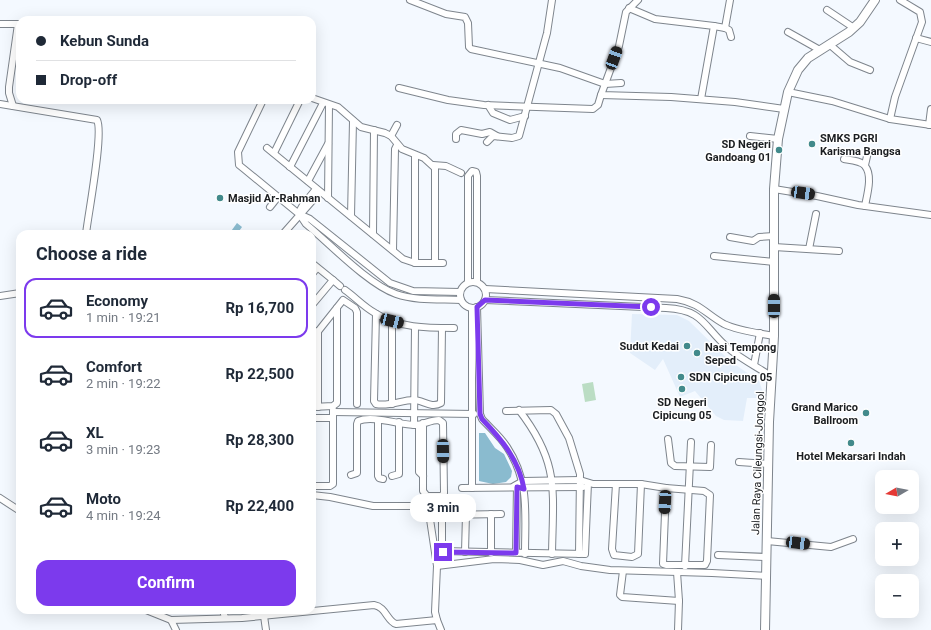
<!DOCTYPE html>
<html lang="en">
<head>
<meta charset="utf-8">
<style>
  body { margin:0; font-family:Roboto,sans-serif; background:#f6f6f7; color:#1f2937; height:100vh; display:flex; flex-direction:column; font-size:15px; white-space:nowrap }
  * { box-sizing:border-box; margin:0 }
  p { font-size:13px; color:#747a83 }
  .icon { flex:none; width:22px; height:22px; fill:none; stroke:currentColor; stroke-width:2; stroke-linecap:round; stroke-linejoin:round }
  .map { position:relative; flex:1; overflow:hidden }
  .side { position:absolute; left:16px; top:230px; width:300px; height:384px; display:flex; flex-direction:column; background:#fff; border-radius:12px; box-shadow:0 4px 16px #0002 }
  .side>* { flex:none }
  .hud { position:absolute; left:16px; top:16px; width:300px; height:88px; border-radius:12px; box-shadow:0 4px 16px #0002; display:grid; align-content:center; height:88px; padding:0 20px; background:#fff }
  .needle { width:26px; rotate:260deg }
  .buttons { position:absolute; left:875px; top:470px; display:grid; gap:8px }
  .buttons a { display:grid; place-items:center; width:44px; height:44px; border-radius:8px; background:#fff; box-shadow:0 4px 16px #0002; font-size:20px }
  .end { position:absolute; width:18px; height:18px; margin:-9px; border:5px solid #7c3aed; background:#fff; box-shadow:0 0 0 2px #fff }
  .from { border-radius:50% }
  .bubble { position:absolute; height:28px; border-radius:12px; background:#fff; box-shadow:0 4px 16px #0002; font-size:13px; font-weight:700; line-height:28px; text-align:center }
  .car { position:absolute; width:12px; height:24px; margin:-12px -6px; border-radius:5px; box-shadow:0 0 3px 1px #0007; background:linear-gradient(#222 24%,#8ab4d8 0 40%,#222 0 76%,#8ab4d8 0 86%,#222 0) }
  .hud b { display:flex; align-items:center; gap:14px; height:38px; font-size:15px }
  .hud b+b { border-top:1px solid #e0e1e3 }
  .hud i { width:10px; height:10px; background:#1f2937 }
  ul { padding:0; list-style:none }
  li { display:flex; align-items:center; gap:12px; height:60px; margin:0 8px 6px; padding:0 12px; border:2px solid transparent; border-radius:12px }
  li div { flex:1 }
  li b { display:block; font-size:15px }
  li em { font-style:normal; font-weight:700 }
  li.current { border-color:#7c3aed }
  li>.icon { width:36px; height:36px; stroke-width:1.5 }
  h2 { padding:0 20px; font-size:18px; line-height:48px }
  .action { display:flex; gap:8px; margin-top:auto; padding:8px 20px }
  .action a { flex:1; height:46px; border-radius:12px; background:#7c3aed; color:#fff; font-size:16px; font-weight:700; line-height:46px; text-align:center }
  .map>svg:first-child { display:block }
  .built { fill:#e3eefa }
  .green { fill:#bbddc4 }
  .water { fill:#8abbcf }
  .lines { fill:none; stroke-linecap:round; stroke-linejoin:round }
  .minor-casing { stroke:#7e858d; stroke-width:8 }
  .major-casing { stroke:#7e858d; stroke-width:10 }
  .minor { stroke:#fff; stroke-width:6 }
  .major { stroke:#fff; stroke-width:8 }
  .route { stroke:#7c3aed; stroke-width:5 }
  .poi-dot { fill:#428a8b; stroke:#fff; stroke-width:1.5 }
  .labels { text-anchor:middle; dominant-baseline:central; stroke-width:3; stroke-linejoin:round; paint-order:stroke }
  .poi-label { font-size:11px; font-weight:bold; fill:#1b1e21; stroke:#fff; text-anchor:start }
  .street-label { font-size:11px; fill:#1b1e21; stroke:#fff }
</style>
</head>
<body>
<div class="map">
<svg width="931" height="630" viewBox="0 0 931 630">
  <rect width="100%" height="100%" fill="#f4f9ff"/>
  <polygon class="built" points="632,314 677,315 689,321 730,361 759,381 765,398 747,398 743,421 724,420 716,416 695,391 680,397 663,359 655,370 630,353"/>
  <polygon class="green" points="593,382 596,400 585,402 582,384"/>
  <g class="water">
    <polygon points="237,223 242,227 237,234 229,234"/>
    <polygon points="479,433 485,433 495,448 504,454 512,471 511,477 506,482 493,484 479,481"/>
  </g>
  <g class="lines">
    <g class="minor-casing">
      <g id="minor">
        <polyline points="410,0 446,14 465,17 468,23 469,47 471,49 560,68 605,84 621,83"/>
        <polyline points="638,0 626,12 619,46 601,95 671,97 735,102 784,109"/>
        <polyline points="629,8 655,19 714,26 701,99"/>
        <polyline points="827,10 854,28"/>
        <polyline points="0,24 20,24"/>
        <polyline points="714,26 725,28 730,0"/>
        <polyline points="725,28 729,30 731,37"/>
        <polyline points="788,32 820,50"/>
        <polyline points="916,38 931,42"/>
        <polyline points="829,44 850,62 870,70"/>
        <polyline points="399,88 448,100 484,105 593,109 598,105 601,95"/>
        <polyline points="788,92 832,101 890,119 931,125"/>
        <polyline points="312,98 338,107 361,127 385,133 391,136 402,149 424,158 435,168 435,263"/>
        <polyline points="263,100 238,152 239,165 244,169 299,214 310,219 390,283 413,291 460,292"/>
        <path d="M0 104 97 120C104 133 88 215 86 234"/>
        <polyline points="488,105 493,113 510,120 525,116"/>
        <polyline points="13,106 9,93 9,87 18,24"/>
        <polyline points="890,119 895,97 922,22 920,12 900,0"/>
        <polyline points="929,125 931,109"/>
        <polyline points="391,136 397,125"/>
        <polyline points="750,136 778,139"/>
        <polyline points="456,139 456,134 461,130 482,134 490,132 497,136"/>
        <polyline points="487,142 493,136 512,138 519,136 547,33 552,0"/>
        <polyline points="267,148 403,259 415,263 443,263"/>
        <polyline points="274,153 300,100"/>
        <polyline points="415,155 415,263"/>
        <path d="M844 159C850 160 862 161 865 166 873 175 867 195 865 206"/>
        <polyline points="433,165 446,166 461,173"/>
        <polyline points="865,165 868,152"/>
        <polyline points="290,167 323,103"/>
        <polyline points="308,181 328,144"/>
        <polyline points="774,189 817,196 858,205 931,215"/>
        <polyline points="328,198 329,105"/>
        <polyline points="270,207 278,197"/>
        <polyline points="299,212 303,205 316,189"/>
        <path d="M300 215 306 224C330 244 368 284 396 294 416 301 440 299 461 300"/>
        <polyline points="351,216 353,121"/>
        <polyline points="283,234 320,192"/>
        <polyline points="373,234 374,130"/>
        <polyline points="730,237 753,241 759,237 774,236"/>
        <polyline points="774,247 839,251"/>
        <polyline points="809,249 816,214"/>
        <polyline points="393,250 395,149 397,145"/>
        <polyline points="714,256 774,262"/>
        <polyline points="312,263 333,280 312,305"/>
        <polyline points="312,274 317,268"/>
        <polyline points="333,280 340,286"/>
        <circle cx="473" cy="295" r="13"/>
        <polyline points="468,282 468,176 472,171 476,172 477,176 477,282"/>
        <path d="M485 289 677 299C700 303 706 314 724 324 739 331 758 333 774 336"/>
        <path d="M345 290C355 297 364 307 375 313 398 328 427 328 454 328"/>
        <polyline points="0,296 20,293"/>
        <path d="M485 300 666 308C704 310 703 326 728 348 741 359 757 367 771 376"/>
        <path d="M477 307 480 414 482 419C490 428 500 436 507 447 530 482 525 514 525 554"/>
        <polyline points="472,308 472,488"/>
        <path d="M376 314 374 401 376 404C389 407 401 400 414 400 423 400 431 409 441 403L442 328"/>
        <polyline points="312,339 343,300 355,308 357,312 357,404"/>
        <polyline points="754,365 760,333"/>
        <polyline points="392,404 392,321"/>
        <polyline points="312,407 333,406 337,403 337,308"/>
        <polyline points="318,407 318,331"/>
        <path d="M519 410C560 463 553 491 552 554"/>
        <polyline points="506,411 551,410 556,414 569,438 580,474 579,554"/>
        <polyline points="333,412 474,414"/>
        <polyline points="312,418 333,418"/>
        <polyline points="378,421 378,476 379,478 383,479"/>
        <polyline points="414,425 415,327"/>
        <polyline points="419,425 419,472 423,476"/>
        <polyline points="668,439 671,463 675,466 710,467 711,445"/>
        <polyline points="739,462 769,464"/>
        <path d="M351 475 357 473V424L358 421C373 415 400 425 415 425 423 425 430 420 439 420L443 423 444 493 442 496H427L423 491V423"/>
        <polyline points="392,476 399,474 399,422"/>
        <polyline points="616,484 612,549 614,555 632,557 638,554 641,484"/>
        <polyline points="312,486 330,486 333,484 333,410"/>
        <polyline points="514,486 523,481 580,480 593,484 641,484 666,488"/>
        <polyline points="462,488 583,487"/>
        <polygon points="666,488 704,491 710,495 707,561 705,565 666,565 663,564"/>
        <polyline points="312,495 330,497 373,506 428,506 437,566 435,612 437,620"/>
        <polyline points="0,498 20,511"/>
        <polyline points="501,514 444,515 442,516 442,551 585,554 588,483"/>
        <polyline points="767,541 831,547 853,539"/>
        <polyline points="465,552 466,514"/>
        <polyline points="491,553 491,514"/>
        <polyline points="516,553 517,485"/>
        <polyline points="718,555 767,557"/>
        <polyline points="437,566 494,559 520,560 543,565 563,561 581,566 610,570 712,573 767,576"/>
        <polyline points="685,566 691,442"/>
        <polyline points="623,571 620,595 622,597 679,601"/>
        <polyline points="677,572 679,601 678,630"/>
        <polyline points="146,610 171,620 176,630"/>
        <polyline points="223,610 225,618"/>
        <polyline points="264,616 266,630"/>
        <path d="M171 620 242 618 374 605C386 607 387 621 396 624L437 620 441 630"/>
      </g>
    </g>
    <g class="major-casing">
      <polyline id="major" points="765,630 769,422 774,336 774,189 778,139 788,92 798,70 808,58 849,32 860,22 875,0"/>
    </g>
    <use href="#minor" class="minor"/>
    <use href="#major" class="major"/>
  </g>
  <g class="lines">
    <path class="route" d="M443 552 516 553 517 487 524 489C519 460 502 440 482 419L480 414 477 307 485 300 651 307"/>
  </g>
  <g class="poi-dot">
    <circle cx="812" cy="144" r="4"/>
    <circle cx="779" cy="150" r="4"/>
    <circle cx="220" cy="198" r="4"/>
    <circle cx="687" cy="346" r="4"/>
    <circle cx="697" cy="353" r="4"/>
    <circle cx="681" cy="377" r="4"/>
    <circle cx="682" cy="389" r="4"/>
    <circle cx="866" cy="413" r="4"/>
    <circle cx="851" cy="443" r="4"/>
  </g>
  <g class="labels">
    <g class="poi-label">
      <text x="820" y="138">SMKS PGRI<tspan x="820" dy="13">Karisma Bangsa</tspan></text>
      <text x="771" y="144" text-anchor="end">SD Negeri<tspan x="771" dy="13">Gandoang 01</tspan></text>
      <text x="228" y="198">Masjid Ar-Rahman</text>
      <text x="679" y="346" text-anchor="end">Sudut Kedai</text>
      <text x="705" y="347">Nasi Tempong<tspan x="705" dy="13">Seped</tspan></text>
      <text x="689" y="377">SDN Cipicung 05</text>
      <text x="682" y="402" text-anchor="middle">SD Negeri<tspan x="682" dy="13">Cipicung 05</tspan></text>
      <text x="858" y="407" text-anchor="end">Grand Marico<tspan x="858" dy="13">Ballroom</tspan></text>
      <text x="851" y="456" text-anchor="middle">Hotel Mekarsari Indah</text>
    </g>
    <g class="street-label">
      <text transform="translate(758 463) rotate(-88)">Jalan Raya Cileungsi-Jonggol</text>
    </g>
  </g>
</svg>
<div class="buttons">
<a><svg class="needle" viewBox="-14 -14 28 28"><path d="M0-13l5 13h-10z" fill="#e53935"/><path d="M0 13l5-13h-10z" fill="#747a83"/></svg></a>
<a>+</a>
<a>−</a>
</div>
<i class="end from" style="left:651px;top:307px"></i>
<i class="end" style="left:443px;top:552px"></i>
<div class="bubble" style="left:410px;top:494px;width:66px">3 min</div>
<i class="car" style="left:614px;top:58px;rotate:20deg"></i>
<i class="car" style="left:803px;top:193px;rotate:98deg"></i>
<i class="car" style="left:774px;top:306px;rotate:0deg"></i>
<i class="car" style="left:392px;top:321px;rotate:104deg"></i>
<i class="car" style="left:443px;top:451px;rotate:179deg"></i>
<i class="car" style="left:665px;top:502px;rotate:183deg"></i>
<i class="car" style="left:798px;top:543px;rotate:97deg"></i>
<div class="hud">
<b><i class="from"></i>Kebun Sunda</b>
<b><i></i>Drop-off</b>
</div>
<section class="side">
<h2>Choose a ride</h2>
<ul>
<li class="current"><svg class="icon" aria-label="car" viewBox="0 0 24 24"><path d="M5 17H2v-5l4-1 3-4h7l3 4 3 1v5h-3M9 17h6M6 11h13"/><circle cx="7" cy="17" r="2"/><circle cx="17" cy="17" r="2"/></svg><div><b>Economy</b><p>1 min · 19:21</p></div><em>Rp 16,700</em></li>
<li><svg class="icon" aria-label="car" viewBox="0 0 24 24"><path d="M5 17H2v-5l4-1 3-4h7l3 4 3 1v5h-3M9 17h6M6 11h13"/><circle cx="7" cy="17" r="2"/><circle cx="17" cy="17" r="2"/></svg><div><b>Comfort</b><p>2 min · 19:22</p></div><em>Rp 22,500</em></li>
<li><svg class="icon" aria-label="car" viewBox="0 0 24 24"><path d="M5 17H2v-5l4-1 3-4h7l3 4 3 1v5h-3M9 17h6M6 11h13"/><circle cx="7" cy="17" r="2"/><circle cx="17" cy="17" r="2"/></svg><div><b>XL</b><p>3 min · 19:23</p></div><em>Rp 28,300</em></li>
<li><svg class="icon" aria-label="car" viewBox="0 0 24 24"><path d="M5 17H2v-5l4-1 3-4h7l3 4 3 1v5h-3M9 17h6M6 11h13"/><circle cx="7" cy="17" r="2"/><circle cx="17" cy="17" r="2"/></svg><div><b>Moto</b><p>4 min · 19:24</p></div><em>Rp 22,400</em></li>
</ul>
<div class="action"><a>Confirm</a></div>
</section>
</div>
</body>
</html>
